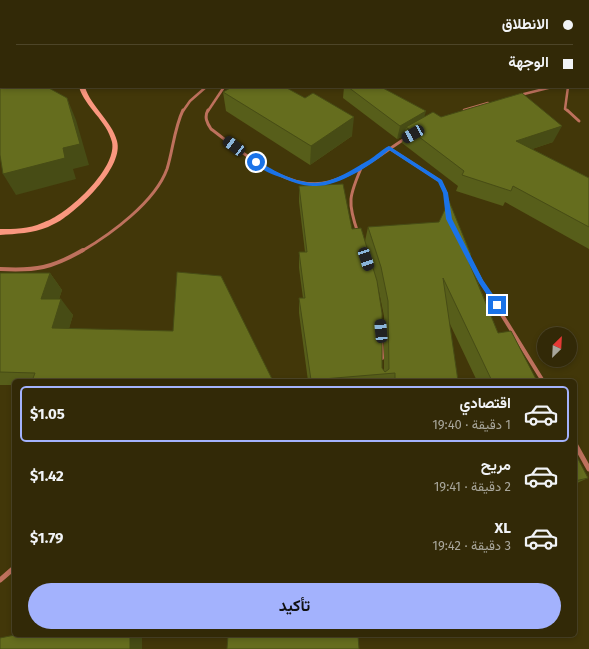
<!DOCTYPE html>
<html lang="ar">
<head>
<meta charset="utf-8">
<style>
  body { margin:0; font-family:"Fira Sans",Vazirmatn,sans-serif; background:#3a3111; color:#f1f3f6; direction:rtl; height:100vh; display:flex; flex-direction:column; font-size:15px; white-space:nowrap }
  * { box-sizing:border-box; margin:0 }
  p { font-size:13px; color:#a8a69b }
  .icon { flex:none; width:22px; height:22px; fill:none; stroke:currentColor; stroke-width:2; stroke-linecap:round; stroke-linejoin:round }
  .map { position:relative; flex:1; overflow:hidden; direction:ltr }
  .drawer { position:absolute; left:12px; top:379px; width:565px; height:258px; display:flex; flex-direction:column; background:#322907; border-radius:6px; box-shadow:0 2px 6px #0003,0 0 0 1px #4d4528; direction:rtl }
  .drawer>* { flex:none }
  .banner { position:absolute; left:0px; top:0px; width:589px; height:88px; box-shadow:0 2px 6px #0003,0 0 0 1px #4d4528; direction:rtl; display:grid; align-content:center; height:88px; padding:0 16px; background:#322907 }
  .needle { width:26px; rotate:24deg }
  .fabs { position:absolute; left:537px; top:327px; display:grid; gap:8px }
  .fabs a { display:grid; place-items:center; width:40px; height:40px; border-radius:50%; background:#322907; box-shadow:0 2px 6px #0003,0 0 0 1px #4d4528; font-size:20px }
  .end { position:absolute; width:18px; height:18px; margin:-9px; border:5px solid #1a73e8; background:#fff; box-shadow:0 0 0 2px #fff }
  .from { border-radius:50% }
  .car { position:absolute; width:12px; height:24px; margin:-12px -6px; border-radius:5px; box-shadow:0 0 3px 1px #0007; background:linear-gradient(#222 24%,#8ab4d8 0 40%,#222 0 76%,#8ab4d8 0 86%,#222 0) }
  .banner b { display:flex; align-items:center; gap:14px; height:38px; font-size:15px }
  .banner b+b { border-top:1px solid #4d4528 }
  .banner i { width:10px; height:10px; background:#f1f3f6 }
  ul { padding:7px 0 0; list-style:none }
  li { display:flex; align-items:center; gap:12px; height:56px; margin:0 8px 6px; padding:0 8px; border:2px solid transparent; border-radius:6px }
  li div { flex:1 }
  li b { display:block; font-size:15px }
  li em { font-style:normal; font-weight:700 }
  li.active { border-color:#a3b2fd }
  li>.icon { width:36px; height:36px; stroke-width:1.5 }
  .primary-button { display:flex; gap:8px; margin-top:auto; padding:8px 16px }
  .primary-button a { flex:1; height:46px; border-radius:24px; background:#a3b2fd; color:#111; font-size:16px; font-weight:700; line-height:46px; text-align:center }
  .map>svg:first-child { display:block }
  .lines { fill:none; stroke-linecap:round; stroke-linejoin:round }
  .street-far3 { stroke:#be715d; stroke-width:2.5 }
  .street-far2 { stroke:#be715d; stroke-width:3 }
  .street-far1 { stroke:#be715d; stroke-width:4 }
  .street { stroke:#be715d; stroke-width:5 }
  .secondary { fill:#fa977f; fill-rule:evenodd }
  .wall { fill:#575e1a; fill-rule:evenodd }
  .shaded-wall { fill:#474c15 }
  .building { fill:#656d1e; stroke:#474c15 }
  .route { fill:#1a73e8 }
</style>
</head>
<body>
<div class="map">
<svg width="589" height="649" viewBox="0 0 589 649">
  <rect width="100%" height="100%" fill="#423709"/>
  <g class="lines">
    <g class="street-far3">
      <polyline points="23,1 25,0"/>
      <polyline points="520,95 552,87"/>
      <polyline points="464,110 488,103"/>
      <polyline points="183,111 190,101 206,87"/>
      <polyline points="208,111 224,87"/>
      <polyline points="568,111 565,109 568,87"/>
    </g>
    <g class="street-far2">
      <path d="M208 110C204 117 207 123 211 129 242 152 288 193 329 182 358 174 382 153 406 138"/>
      <polyline points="567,110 579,121"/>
      <polyline points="389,148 440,181 446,193 448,210"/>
      <path d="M358 233C347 202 349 196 362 166"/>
      <path d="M82 251C111 234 155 202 167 169 173 150 174 129 183 110"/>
    </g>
    <g class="street-far1">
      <polyline points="467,255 481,281 543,381"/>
      <path d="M0 269C36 271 52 268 83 250"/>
      <polyline points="381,339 382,358"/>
    </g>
    <g class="street">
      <polyline points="575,444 589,469"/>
      <polyline points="0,580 14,568"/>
    </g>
    <g class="secondary">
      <polygon points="172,0 178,0 172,1"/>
      <path d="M79 87H85C91 107 112 121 117 141 124 166 82 206 64 218 59 222 53 224 48 227 33 233 16 234 0 235V229C14 229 29 229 42 223 47 221 54 218 58 215 77 204 117 166 112 142 107 121 85 107 79 87Z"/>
    </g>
  </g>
  <g class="wall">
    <polygon points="65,0 164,0 162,1 66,1"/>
    <polygon points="189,0 264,0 265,1 189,1"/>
    <polygon points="355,0 589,0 589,43 588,43 588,1 356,1"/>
    <polygon points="344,87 381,87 424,117 441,117 553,142 532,149 589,178 589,249 505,202 503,206 456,191 458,186 402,143 404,136 397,139 343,98"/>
    <polygon points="223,92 352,136 310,165 226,111"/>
    <path d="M299 186 352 229 365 241 368 227 471 255 469 260 498 333 537 381H477L449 322 458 381H308L299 313V298H303L299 268V252H305L299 202ZM377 282 384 316V371L382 368Z"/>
    <polygon points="0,273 50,273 62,290 59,299 73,315 69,328 273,381 14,381 14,385 0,385"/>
    <polygon points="575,453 588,478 575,484"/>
  </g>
  <g class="shaded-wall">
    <polygon points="111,0 164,0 162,1 108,1"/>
    <polygon points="373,0 398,0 397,1 373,1"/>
    <rect x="588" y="28" width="1" height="15"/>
    <polygon points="67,98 76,120 89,165 73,169 76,179 16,195 3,174 63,148"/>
    <polygon points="426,111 422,125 406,127 404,136 397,139 400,126"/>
    <polygon points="354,117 352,136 310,165 311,146"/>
    <polygon points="562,126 553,142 509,157 516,141"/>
    <polygon points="50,273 62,290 54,315 41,299"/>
    <polygon points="61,299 73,315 65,343 52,328"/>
    <rect x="130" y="635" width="12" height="14"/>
  </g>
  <g class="building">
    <polygon points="72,0 111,0 108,1 73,1"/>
    <polygon points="197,0 264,0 265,1 198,1"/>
    <polygon points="409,0 589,0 589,28 588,28 588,1 410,1"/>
    <polygon points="1,82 1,87 47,87 67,98 80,144 63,148 65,158 3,174 0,155 0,83"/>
    <polygon points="232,87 285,87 305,98 313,93 354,117 311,146 223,92"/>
    <polygon points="348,87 381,87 426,111 400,126"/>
    <polygon points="522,93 562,126 516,141 589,178 589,227 513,186 511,191 462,175 464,171 406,127 433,112 441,117"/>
    <polygon points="343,184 352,229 361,228 377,281 382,313 382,368 385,372 389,369 388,301 381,267 368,227 439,222 449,201 471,255 466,255 498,333 511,331 537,381 492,381 443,278 458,381 395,381 395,373 311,380 299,298 305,298 299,252 307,252 299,186"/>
    <polygon points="177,272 221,276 273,381 32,381 35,373 0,372 0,273 50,273 41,299 61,299 52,328 173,331"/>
    <polygon points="575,453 588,478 575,481"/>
    <polygon points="15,635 130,635 130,649 0,649 0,638"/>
    <polygon points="228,635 358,635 359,649 227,649"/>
  </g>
  <path class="route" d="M389 146 442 180 448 193 452 219 483 280 499 303V307H495L479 283 446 219 443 193 438 182 389 150C372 165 336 188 313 186 302 186 292 182 283 178 273 175 261 170 253 162L258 161C278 173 303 188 327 181 342 177 356 167 369 160 376 156 382 149 389 146Z"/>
</svg>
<div class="fabs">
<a><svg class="needle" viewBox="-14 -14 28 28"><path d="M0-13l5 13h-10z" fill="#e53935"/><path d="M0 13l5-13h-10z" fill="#a8a69b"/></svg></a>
</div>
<i class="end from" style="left:256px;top:162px"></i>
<i class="end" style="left:497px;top:305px"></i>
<i class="car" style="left:413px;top:134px;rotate:241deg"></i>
<i class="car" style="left:234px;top:146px;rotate:307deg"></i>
<i class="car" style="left:366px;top:259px;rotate:162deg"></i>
<i class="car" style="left:381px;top:331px;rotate:355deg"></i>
<div class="banner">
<b><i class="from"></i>الانطلاق</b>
<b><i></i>الوجهة</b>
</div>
<section class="drawer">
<ul>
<li class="active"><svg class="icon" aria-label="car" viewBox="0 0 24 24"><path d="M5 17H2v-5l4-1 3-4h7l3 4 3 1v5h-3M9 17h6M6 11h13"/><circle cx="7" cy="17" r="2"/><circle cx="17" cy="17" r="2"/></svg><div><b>اقتصادي</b><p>1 دقيقة · 19:40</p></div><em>$1.05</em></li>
<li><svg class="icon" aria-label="car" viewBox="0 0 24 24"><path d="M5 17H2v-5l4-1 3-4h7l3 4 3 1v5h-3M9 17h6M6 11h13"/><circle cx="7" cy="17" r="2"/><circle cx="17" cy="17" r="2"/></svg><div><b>مريح</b><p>2 دقيقة · 19:41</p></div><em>$1.42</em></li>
<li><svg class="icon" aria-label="car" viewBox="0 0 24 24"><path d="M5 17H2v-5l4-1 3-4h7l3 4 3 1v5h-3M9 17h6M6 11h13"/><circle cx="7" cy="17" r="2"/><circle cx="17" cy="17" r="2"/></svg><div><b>XL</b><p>3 دقيقة · 19:42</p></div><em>$1.79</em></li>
</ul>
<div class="primary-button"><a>تأكيد</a></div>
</section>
</div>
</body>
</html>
